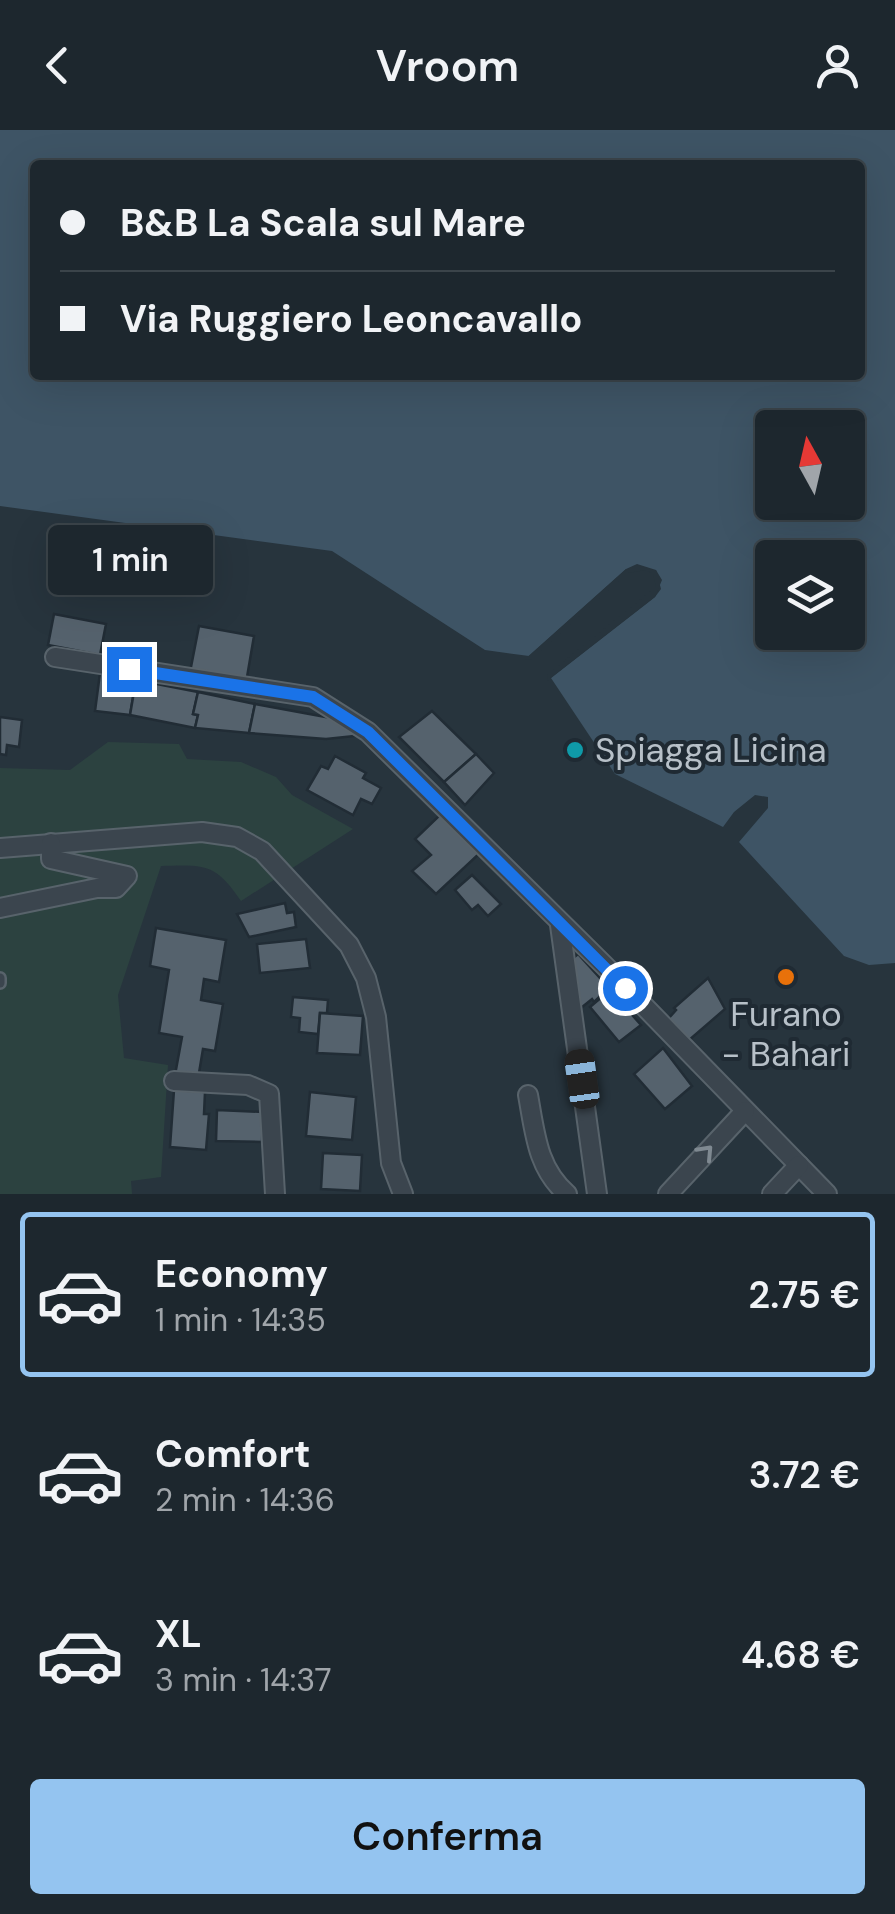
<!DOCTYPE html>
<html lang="it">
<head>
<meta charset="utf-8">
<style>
  body { margin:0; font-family:"DM Sans",sans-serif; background:#252f36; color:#f1f3f6; height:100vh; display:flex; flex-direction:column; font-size:38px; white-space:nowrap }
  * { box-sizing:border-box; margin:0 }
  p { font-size:32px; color:#a0a5aa }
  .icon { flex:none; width:55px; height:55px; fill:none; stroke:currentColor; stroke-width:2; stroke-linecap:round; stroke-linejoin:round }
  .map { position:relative; height:1064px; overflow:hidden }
  .details { display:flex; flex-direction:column; background:#1d272e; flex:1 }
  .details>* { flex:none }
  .guide { position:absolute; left:30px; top:30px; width:835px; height:220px; border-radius:10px; box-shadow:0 10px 40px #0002,0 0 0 2px #3b444a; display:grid; align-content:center; height:220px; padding:0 30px; background:#1d272e }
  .needle { width:65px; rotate:352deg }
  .tools { position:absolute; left:755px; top:280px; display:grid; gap:20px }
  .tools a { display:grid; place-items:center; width:110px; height:110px; border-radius:10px; background:#1d272e; box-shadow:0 10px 40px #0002,0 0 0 2px #3b444a; font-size:50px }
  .end { position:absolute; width:45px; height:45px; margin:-22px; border:12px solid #1a73e8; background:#fff; box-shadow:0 0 0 5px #fff }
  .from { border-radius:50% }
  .bubble { position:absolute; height:70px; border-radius:10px; background:#1d272e; box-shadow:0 10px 40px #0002,0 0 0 2px #3b444a; font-size:32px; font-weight:600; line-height:70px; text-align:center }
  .car { position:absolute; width:30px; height:60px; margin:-30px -15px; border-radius:12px; box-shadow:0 0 8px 2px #0007; background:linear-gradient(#222 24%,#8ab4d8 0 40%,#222 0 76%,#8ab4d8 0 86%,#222 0) }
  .guide b { display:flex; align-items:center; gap:35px; height:95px; font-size:38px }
  .guide b+b { border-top:2px solid #3b444a }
  .guide i { width:25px; height:25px; background:#f1f3f6 }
  ul { padding:18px 0 0; list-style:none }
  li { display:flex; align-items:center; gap:30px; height:165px; margin:0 20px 15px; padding:0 10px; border:5px solid transparent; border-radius:10px }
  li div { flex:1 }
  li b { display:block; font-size:38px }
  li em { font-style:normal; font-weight:600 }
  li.on { border-color:#94c4f0 }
  li>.icon { width:90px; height:90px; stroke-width:1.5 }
  .button { display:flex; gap:20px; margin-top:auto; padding:20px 30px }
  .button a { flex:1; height:115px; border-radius:10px; background:#94c4f0; color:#111; font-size:40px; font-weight:600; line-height:115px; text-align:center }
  header { display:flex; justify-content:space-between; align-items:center; height:130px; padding:0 30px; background:#1d272e; font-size:45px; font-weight:600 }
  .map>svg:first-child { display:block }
  .green { fill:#2c4240 }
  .water { fill:#3e5465; fill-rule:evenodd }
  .pier { fill:#27343d }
  .building { fill:#55626d; stroke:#212c35; stroke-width:2.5 }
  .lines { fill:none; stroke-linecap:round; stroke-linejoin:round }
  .lane-casing { stroke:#58636b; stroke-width:14 }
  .street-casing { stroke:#58636b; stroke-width:22 }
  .lane { stroke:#3b454e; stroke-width:9 }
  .street { stroke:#3b454e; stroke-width:18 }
  .oneway { stroke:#7f8991 }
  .route { stroke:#1a73e8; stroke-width:12 }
  .culture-dot { fill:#0f9aa8; stroke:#1f2a33; stroke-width:4 }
  .food-dot { fill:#e8710a; stroke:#1f2a33; stroke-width:4 }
  .labels { text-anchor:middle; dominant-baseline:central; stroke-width:8; stroke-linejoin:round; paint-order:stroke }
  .poi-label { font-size:35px; fill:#b7c0c8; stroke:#1f2a33; text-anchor:start }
</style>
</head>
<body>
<header><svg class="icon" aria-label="back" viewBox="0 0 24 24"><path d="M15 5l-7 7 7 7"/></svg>Vroom<svg class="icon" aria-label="person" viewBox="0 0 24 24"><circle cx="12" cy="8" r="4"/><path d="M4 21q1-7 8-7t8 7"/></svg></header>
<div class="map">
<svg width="895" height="1064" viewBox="0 0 895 1064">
  <rect width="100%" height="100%" fill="#27343d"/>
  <path class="green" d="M108 612 179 614 187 629 241 632 276 647 292 665 353 699 241 771C215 733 205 735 161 736L118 865 124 928 168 935 161 1047 131 1051 132 1064H0V638L70 640Z"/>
  <path class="water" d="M0 0H895V833L869 835 844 826 739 712 768 678V667L755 665 734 682 723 697 615 644 551 548 655 467 661 459 656 440 626 439 529 526 485 520 332 421 0 376ZM35 35H860V245H35ZM772 298H848V372H772ZM772 428H848V502H772Z"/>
  <polygon class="pier" points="637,434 656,440 662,450 655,467 547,551 548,544 656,457 653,444 646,440 628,443 532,529 524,530 626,439"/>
  <g class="building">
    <polygon points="54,484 106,494 100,525 48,515"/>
    <polygon points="199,496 254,506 246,553 190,542"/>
    <polygon points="100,543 136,550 130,585 95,581"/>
    <polygon points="136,550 198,562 193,584 198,585 195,598 130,585"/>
    <polygon points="198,562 255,574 249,603 195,598 198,585 193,584"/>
    <polygon points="255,574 331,588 364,605 326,609 249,603"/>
    <polygon points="432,581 476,624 444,652 399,607"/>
    <polygon points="0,587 22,590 19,617 7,615 6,625 0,624"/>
    <polygon points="476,624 494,643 465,675 444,652"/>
    <polygon points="335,626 366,643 363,648 381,658 372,674 361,669 353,685 307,660 321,636 328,639"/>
    <polygon points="442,683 481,722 436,764 412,741 431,725 415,709"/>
    <polygon points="472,745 501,774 488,786 478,775 472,780 455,760"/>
    <polygon points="285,773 287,783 294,782 296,797 249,807 237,784"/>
    <polygon points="156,798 226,810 219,852 204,849 201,870 223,874 215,921 203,919 198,949 175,945 182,907 159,903 169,840 150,836"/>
    <polygon points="306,809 310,838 260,843 257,814"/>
    <polygon points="578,824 609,858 594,872 592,869 576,882 572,829"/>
    <polygon points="708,848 725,879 688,911 668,889 676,880 674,878"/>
    <polygon points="610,860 641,895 619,912 590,877"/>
    <polygon points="293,867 328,870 327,883 320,883 318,904 299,902 300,888 291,887"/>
    <polygon points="320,883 363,886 360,925 317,923"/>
    <polygon points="663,918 692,956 665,979 634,944"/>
    <polygon points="174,960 205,962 204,984 209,984 206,1020 170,1017"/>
    <polygon points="310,962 356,967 352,1010 306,1006"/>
    <polygon points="217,980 263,982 262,1012 216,1011"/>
    <polygon points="323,1023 362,1025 360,1061 321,1059"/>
  </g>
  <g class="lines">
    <g class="lane-casing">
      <polyline id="lane" points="0,848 0,853"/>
    </g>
    <g class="street-casing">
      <g id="street">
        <polyline points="55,527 313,567 368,602 605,836 827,1064"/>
        <polyline points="0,718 202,702 237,707 262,721 349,815 366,848 376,887 391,1033 403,1064"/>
        <polyline points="0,778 97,758 116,758 127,746 51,729 51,713"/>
        <polyline points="560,795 597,1064"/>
        <polyline points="174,951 248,955 269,964 275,1064"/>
        <path d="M528 965C535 1003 537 1038 567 1064"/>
        <polyline points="668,1064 745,981"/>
        <polyline points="772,1064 799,1035"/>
      </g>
    </g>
    <use href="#lane" class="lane"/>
    <use href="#street" class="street"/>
  </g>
  <defs><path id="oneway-chevron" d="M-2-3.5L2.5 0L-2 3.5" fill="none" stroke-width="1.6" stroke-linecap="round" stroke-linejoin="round" transform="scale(2.5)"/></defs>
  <use class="oneway" href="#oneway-chevron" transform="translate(706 1022) rotate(-47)"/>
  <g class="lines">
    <polyline class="route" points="129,539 313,567 368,602 625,858"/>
  </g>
  <circle class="culture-dot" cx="575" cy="620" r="10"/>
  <circle class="food-dot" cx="786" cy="847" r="10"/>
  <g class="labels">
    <g class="poi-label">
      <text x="595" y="620">Spiagga Licina</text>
      <text x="786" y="884" text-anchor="middle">Furano<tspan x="786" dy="40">- Bahari</tspan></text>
    </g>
  </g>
</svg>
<div class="tools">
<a><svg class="needle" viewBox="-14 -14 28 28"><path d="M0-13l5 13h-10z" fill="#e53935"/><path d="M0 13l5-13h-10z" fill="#a0a5aa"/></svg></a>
<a><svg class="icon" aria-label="layers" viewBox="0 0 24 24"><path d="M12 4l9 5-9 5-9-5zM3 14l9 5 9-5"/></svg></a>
</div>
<i class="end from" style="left:625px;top:858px"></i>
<i class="end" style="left:129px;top:539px"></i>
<div class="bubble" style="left:48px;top:395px;width:165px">1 min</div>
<i class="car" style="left:582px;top:949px;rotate:352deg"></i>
<div class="guide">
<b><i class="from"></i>B&amp;B La Scala sul Mare</b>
<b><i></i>Via Ruggiero Leoncavallo</b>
</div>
</div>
<section class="details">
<ul>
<li class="on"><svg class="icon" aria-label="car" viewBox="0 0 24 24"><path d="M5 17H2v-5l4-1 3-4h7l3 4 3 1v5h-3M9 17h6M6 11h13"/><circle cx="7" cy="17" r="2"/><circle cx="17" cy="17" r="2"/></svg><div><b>Economy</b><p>1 min · 14:35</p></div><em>2.75 €</em></li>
<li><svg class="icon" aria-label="car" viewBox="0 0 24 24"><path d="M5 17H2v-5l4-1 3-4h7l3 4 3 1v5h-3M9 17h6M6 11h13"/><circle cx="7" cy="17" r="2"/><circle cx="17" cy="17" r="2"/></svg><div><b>Comfort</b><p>2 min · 14:36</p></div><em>3.72 €</em></li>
<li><svg class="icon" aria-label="car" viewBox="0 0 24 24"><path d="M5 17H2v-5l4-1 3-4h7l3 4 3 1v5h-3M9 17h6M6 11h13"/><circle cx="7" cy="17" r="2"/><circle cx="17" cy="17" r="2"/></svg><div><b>XL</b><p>3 min · 14:37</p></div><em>4.68 €</em></li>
</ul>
<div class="button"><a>Conferma</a></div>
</section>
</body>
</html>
